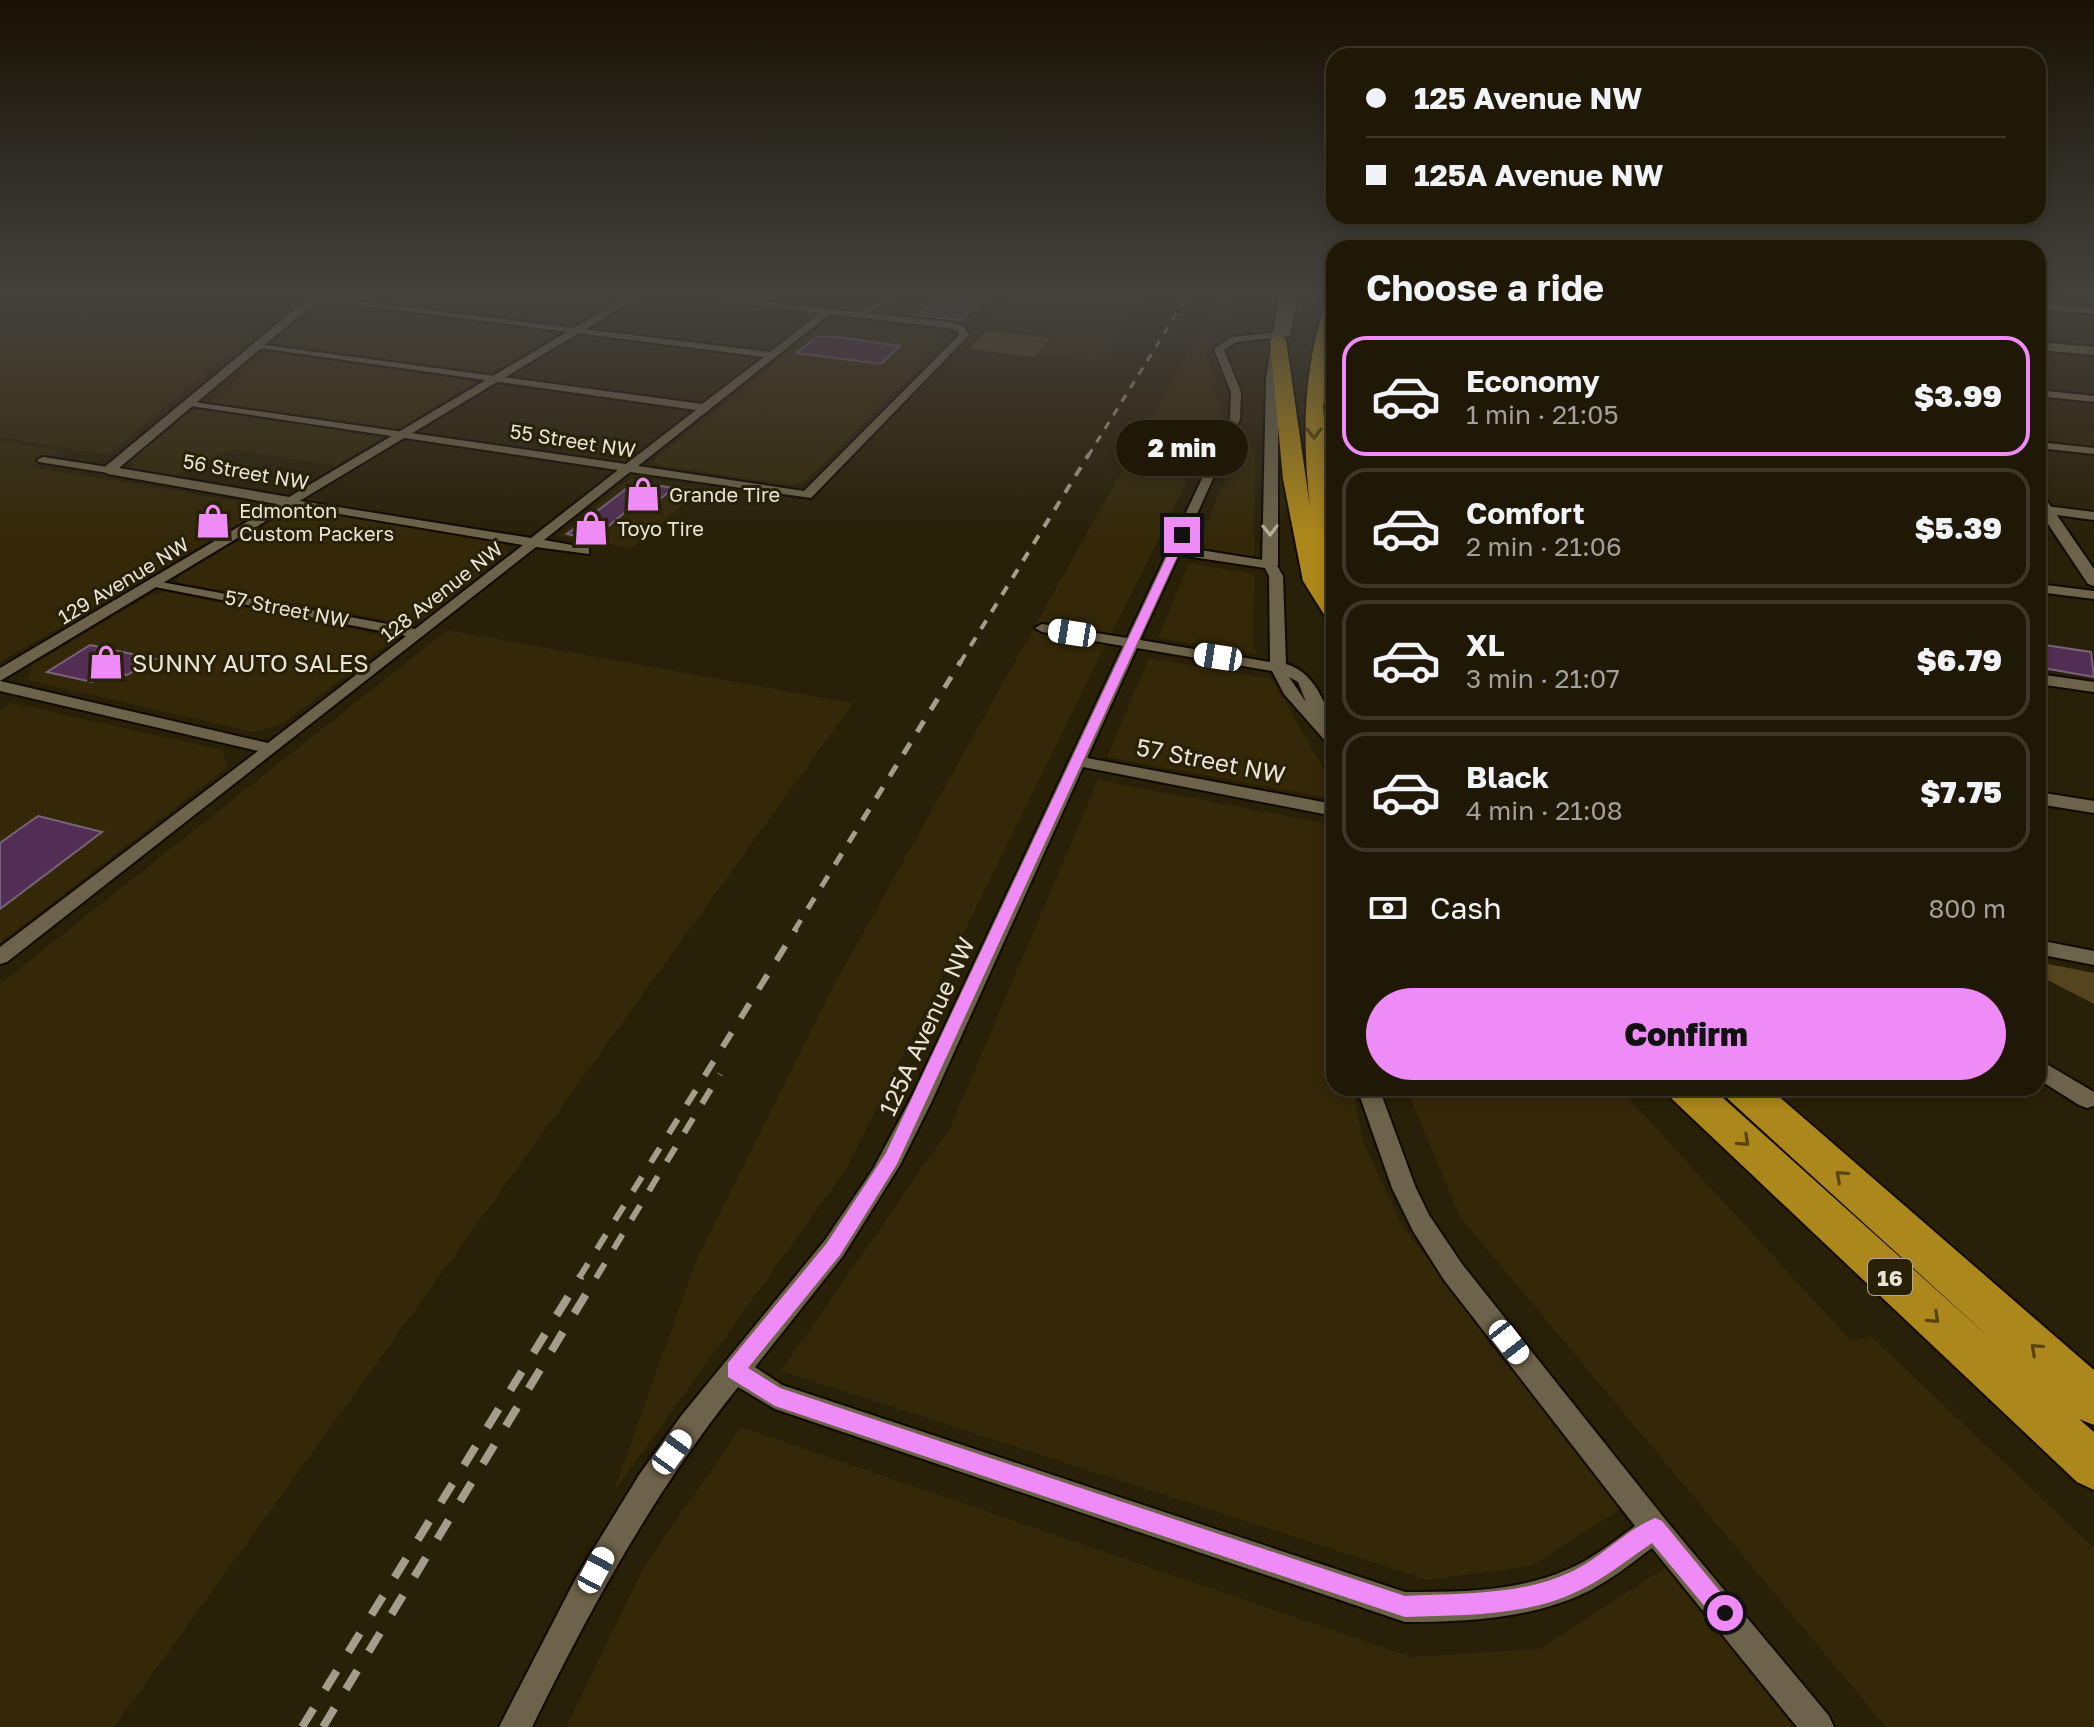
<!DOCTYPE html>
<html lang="en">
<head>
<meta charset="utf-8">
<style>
  body { margin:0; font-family:"Golos Text",sans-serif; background:#2c2514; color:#f1f3f6; height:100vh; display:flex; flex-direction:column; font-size:30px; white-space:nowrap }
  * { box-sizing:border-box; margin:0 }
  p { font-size:26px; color:#a1a09b }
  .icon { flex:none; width:44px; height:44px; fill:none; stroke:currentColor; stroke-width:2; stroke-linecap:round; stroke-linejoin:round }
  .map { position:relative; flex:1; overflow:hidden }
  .drawer { position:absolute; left:1326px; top:240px; width:720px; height:856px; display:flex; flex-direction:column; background:#1f1806; border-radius:24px; box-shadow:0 4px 12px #0003,0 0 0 2px #3c3728 }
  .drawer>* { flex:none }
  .hud { position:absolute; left:1326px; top:48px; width:720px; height:176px; border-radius:24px; box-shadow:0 4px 12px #0003,0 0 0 2px #3c3728; display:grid; align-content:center; height:176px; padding:0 40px; background:#1f1806 }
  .end { position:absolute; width:36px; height:36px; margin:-18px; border:10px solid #ef8bf6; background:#111; box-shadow:0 0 0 4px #111 }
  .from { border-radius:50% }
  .bubble { position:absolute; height:56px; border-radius:28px; background:#1f1806; box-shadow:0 4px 12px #0003,0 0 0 2px #3c3728; font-size:26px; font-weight:800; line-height:56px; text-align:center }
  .car { position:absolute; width:24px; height:48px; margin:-24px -12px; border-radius:10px; box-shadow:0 0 6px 2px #0007; background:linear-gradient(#fff 24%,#345 0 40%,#fff 0 76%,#345 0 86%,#fff 0) }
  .hud b { display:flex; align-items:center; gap:28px; height:76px; font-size:30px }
  .hud b+b { border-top:2px solid #3c3728 }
  .hud i { width:20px; height:20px; background:#f1f3f6 }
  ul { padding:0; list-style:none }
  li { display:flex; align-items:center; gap:24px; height:120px; margin:0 16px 12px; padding:0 24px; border:4px solid #3c3728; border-radius:24px }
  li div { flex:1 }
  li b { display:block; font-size:30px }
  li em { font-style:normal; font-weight:800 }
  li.active { border-color:#ef8bf6 }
  li>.icon { width:72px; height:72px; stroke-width:1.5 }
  h2 { padding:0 40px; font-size:36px; line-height:96px }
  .pay { display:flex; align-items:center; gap:20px; height:88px; padding:0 40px; font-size:30px }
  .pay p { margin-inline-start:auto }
  .button { display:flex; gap:16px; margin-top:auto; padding:16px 40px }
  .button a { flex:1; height:92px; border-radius:48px; background:#ef8bf6; color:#111; font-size:32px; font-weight:800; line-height:92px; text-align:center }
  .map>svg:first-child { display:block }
  .built { fill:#342809 }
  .green { fill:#54451e }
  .building { fill:#522e55; stroke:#786479; stroke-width:2 }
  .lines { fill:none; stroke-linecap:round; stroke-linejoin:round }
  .minor-casing { stroke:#120900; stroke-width:4 }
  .tertiary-casing { stroke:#120900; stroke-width:4 }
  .secondary-casing { stroke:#120900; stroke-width:4 }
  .motorway-casing { stroke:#120900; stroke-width:4 }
  .minor { fill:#6d634a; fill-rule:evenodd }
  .tertiary { fill:#6d634a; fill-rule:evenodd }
  .secondary { fill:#6d634a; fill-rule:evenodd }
  .motorway { fill:#ac871b; fill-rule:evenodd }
  .rail-far4 { stroke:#a49d8c; stroke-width:3; stroke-dasharray:8 8; stroke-linecap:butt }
  .rail-far3 { stroke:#a49d8c; stroke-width:4; stroke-dasharray:10 10; stroke-linecap:butt }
  .rail-far2 { stroke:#a49d8c; stroke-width:5; stroke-dasharray:13 13; stroke-linecap:butt }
  .rail-far1 { stroke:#a49d8c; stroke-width:6; stroke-dasharray:17 17; stroke-linecap:butt }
  .rail { stroke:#a49d8c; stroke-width:8; stroke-dasharray:22 22; stroke-linecap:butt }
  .oneway { stroke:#57440f }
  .oneway2 { stroke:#b8b09f }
  .route { fill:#ef8bf6 }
  .labels { text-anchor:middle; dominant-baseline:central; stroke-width:6; stroke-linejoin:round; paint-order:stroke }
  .far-street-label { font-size:20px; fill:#eae4d7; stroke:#292008 }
  .far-poi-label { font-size:20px; fill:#eae4d7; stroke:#292008; text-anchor:start }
  .shield { fill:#292008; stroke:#b0a999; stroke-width:2 }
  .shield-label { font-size:22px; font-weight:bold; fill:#eae4d7 }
  .poi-label { font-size:24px; fill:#eae4d7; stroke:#292008; text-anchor:start }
  .street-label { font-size:24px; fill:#eae4d7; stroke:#292008 }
</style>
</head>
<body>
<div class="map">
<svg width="2094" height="1727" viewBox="0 0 2094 1727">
  <rect width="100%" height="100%" fill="#292008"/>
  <g class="built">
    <polygon points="332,295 623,295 335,466 229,449 175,477 131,470 131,460 185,416 214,399"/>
    <polygon points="1011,295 1148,295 1100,361 1036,354 1050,334 981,326"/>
    <polygon points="1220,295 1233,295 1237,331 1215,335 1206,350 1221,413 847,1168 613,1493 695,1263 834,985"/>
    <polygon points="80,312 233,332 253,334 107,455 0,437 0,313 58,320"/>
    <polygon points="830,320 948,334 914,367 919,368 804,482 792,485 657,465 654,460"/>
    <polygon points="0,441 61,451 30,467 270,506 0,662"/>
    <polygon points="1239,447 1255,450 1254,556 1196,548"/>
    <polygon points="631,478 701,489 632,548 559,536"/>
    <polygon points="303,510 503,543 508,553 424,619 401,623 177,582 179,576 279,516"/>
    <polygon points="1189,563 1254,574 1253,646 1257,654 1158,638"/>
    <polygon points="166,592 382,635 385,646 281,725 252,732 27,680 34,664 146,597"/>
    <polygon points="447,630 853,703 114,1727 0,1727 0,984"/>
    <polygon points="1149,658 1272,679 1334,787 1334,799 1107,757"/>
    <polygon points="12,703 223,750 227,768 0,943 0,710"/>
    <polygon points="1098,780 1334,825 1334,1088 1352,1088 1363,1141 1402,1226 1624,1507 1531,1566 1428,1580 781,1371 950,1128"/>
    <polygon points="1406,1088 1619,1088 1851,1341 1871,1336 2094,1548 2094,1727 1886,1727 1460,1217"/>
    <polygon points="741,1427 1411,1657 1540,1649 1669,1565 1794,1727 566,1727 644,1567"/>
  </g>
  <g class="green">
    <polygon points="986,331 1050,338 1034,357 969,349"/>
    <polygon points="2038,962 2094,973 2094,1004 2038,975"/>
  </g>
  <g class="building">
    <polygon points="940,295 990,295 960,320 918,316"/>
    <polygon points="817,337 837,337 900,346 881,364 796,353"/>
    <polygon points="641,483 673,488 652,506 635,504 593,539 567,534 630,486"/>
    <polygon points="2038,644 2091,652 2094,677 2043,668 2038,664"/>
    <polygon points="90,645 155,659 127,675 108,671 92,682 47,672"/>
    <polygon points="38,816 102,832 0,909 0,843"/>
  </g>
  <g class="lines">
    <g class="minor-casing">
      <g id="minor">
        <path d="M683 295C740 295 795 309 852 311 870 312 886 295 905 295L868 313 949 322 965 327 969 335 811 498 630 472 544 540 589 548V554L536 547 7 962 0 964V947L258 751 0 691V681L268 743 406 636 155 587 148 583 150 580 415 629 523 545 292 506 288 505V499L531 538 618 470 191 406 187 405V401L626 464 696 410 252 347 257 344 702 404 764 357 310 299 314 296 770 352 820 313ZM830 314 948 328 958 331 959 335 804 491 638 466Z"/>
        <path d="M1290 295H1298L1290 336 1236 342 1224 350 1241 392 1240 419 1182 547 1275 562 1283 576 1286 664C1317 672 1334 717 1334 746L1328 744 1284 694 1272 671 1137 648 1087 758 1334 804V816L1083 767 932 1101 900 1165 843 1256 755 1367 782 1385 1405 1592C1458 1592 1516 1592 1566 1570 1591 1560 1613 1542 1635 1526L1444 1280 1413 1231 1392 1188 1357 1088H1379L1415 1186 1429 1215 1462 1264 1665 1519 1829 1716 1834 1727H1797L1652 1548C1632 1563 1613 1578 1591 1590 1533 1619 1468 1622 1405 1622L775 1409 738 1387C654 1492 591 1607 532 1727H499L577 1576 639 1475 681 1416 825 1240 873 1169 911 1098 1123 646 1042 632 1035 628 1042 624 1127 638 1230 419 1231 392 1214 349 1231 337 1283 332ZM1179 555 1265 568 1269 576 1270 662 1140 640ZM1289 677 1298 682 1306 702Z"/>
        <polygon points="2038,303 2094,308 2094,314 2038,309"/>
        <polygon points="2038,390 2094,396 2094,402 2038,396"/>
        <polygon points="2038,442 2094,448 2094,454 2038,448"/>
        <polygon points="43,457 108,467 114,470 108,473 39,462 37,460"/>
        <polygon points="2046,506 2094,512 2094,520 2042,513 2042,507"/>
        <polygon points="2038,584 2094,591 2094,599 2038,592"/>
        <polygon points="2038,674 2094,682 2094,692 2038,684"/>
        <polygon points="2038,792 2094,801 2094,813 2038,804"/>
        <polygon points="2038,940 2094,951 2094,965 2038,954"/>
        <polygon points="2038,1059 2094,1092 2094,1106 2087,1108 2079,1105 2038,1079"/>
      </g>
    </g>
    <g class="tertiary-casing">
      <g id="tertiary">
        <polygon points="312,295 324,295 119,468 289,497 629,295 642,295 0,681 0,668 277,504 108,474 101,470"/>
        <polygon points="1279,295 1289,295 1278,379 1278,565 1270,570 1262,565 1266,379"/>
        <polygon points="2038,494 2043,495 2094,569 2094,586 2088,584 2038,509"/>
      </g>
    </g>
    <g class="secondary-casing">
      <polygon id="secondary" points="2038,342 2094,347 2094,355 2038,350"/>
    </g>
    <g class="motorway-casing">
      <g id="motorway">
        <path d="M1334 296V327L1323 407 1334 522V618L1325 616 1303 581 1283 479 1270 340 1278 335 1286 340 1310 507C1302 435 1303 370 1326 301Z"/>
        <polygon points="1667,1088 1712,1088 1991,1339 1728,1099 1723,1088 1769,1088 2094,1370 2094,1425 2079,1419 2094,1432 2094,1490 2077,1482 1672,1099"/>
      </g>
    </g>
    <use href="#minor" class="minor"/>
    <use href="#tertiary" class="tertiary"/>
    <use href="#secondary" class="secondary"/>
    <use href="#motorway" class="motorway"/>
    <polyline class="rail-far4" points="1088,456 1188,295"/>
    <polyline class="rail-far3" points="960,663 1089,454"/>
    <polyline class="rail-far2" points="794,931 961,661"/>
    <g class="rail-far1">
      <polyline points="579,1278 796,929"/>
      <polyline points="596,1278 720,1074"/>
    </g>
    <g class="rail">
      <polyline points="302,1727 581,1276"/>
      <polyline points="323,1727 597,1276"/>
    </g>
  </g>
  <defs><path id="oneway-chevron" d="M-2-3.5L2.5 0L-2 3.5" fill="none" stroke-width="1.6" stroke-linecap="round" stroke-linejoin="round" transform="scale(2)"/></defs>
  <g class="oneway">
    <use href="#oneway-chevron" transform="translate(1314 433) rotate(89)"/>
    <use href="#oneway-chevron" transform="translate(1744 1141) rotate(43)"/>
    <use href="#oneway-chevron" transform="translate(1841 1176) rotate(-138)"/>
    <use href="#oneway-chevron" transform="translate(1934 1318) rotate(43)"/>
    <use href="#oneway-chevron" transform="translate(2036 1349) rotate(-138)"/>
  </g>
  <use class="oneway2" href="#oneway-chevron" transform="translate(1270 530) rotate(89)"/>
  <linearGradient id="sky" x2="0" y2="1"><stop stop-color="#171204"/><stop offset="0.55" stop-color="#43423d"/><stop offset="1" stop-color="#43423d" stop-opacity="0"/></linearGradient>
  <rect width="2094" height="537" fill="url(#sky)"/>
  <path class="route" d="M1182 532 1187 535 897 1164 840 1255 748 1368 780 1388 1405 1596C1460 1593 1520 1596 1571 1572 1601 1558 1624 1531 1655 1518L1662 1521 1732 1606 1735 1613 1732 1621 1725 1624 1717 1621 1652 1543C1631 1557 1609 1575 1586 1587 1531 1617 1466 1615 1405 1617L775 1406 728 1377V1363L827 1243 886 1153 1177 535Z"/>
  <defs>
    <g id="shop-bare" transform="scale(2.76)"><path d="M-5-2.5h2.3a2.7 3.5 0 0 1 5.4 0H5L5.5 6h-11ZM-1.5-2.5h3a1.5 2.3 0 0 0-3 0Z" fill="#ef8bf6" stroke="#292008" stroke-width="2.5" paint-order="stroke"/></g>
  </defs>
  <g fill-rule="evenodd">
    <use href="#shop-bare" x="643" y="494"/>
    <use href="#shop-bare" x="213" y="521"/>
    <use href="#shop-bare" x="591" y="528"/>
    <use href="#shop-bare" x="106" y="662"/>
  </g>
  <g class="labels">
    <g class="far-street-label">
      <text transform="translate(573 440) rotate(9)">55 Street NW</text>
      <text transform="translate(246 471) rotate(10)">56 Street NW</text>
      <text transform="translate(123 580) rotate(-31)">129 Avenue NW</text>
      <text transform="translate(441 591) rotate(-38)">128 Avenue NW</text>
      <text transform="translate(287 608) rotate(11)">57 Street NW</text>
    </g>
    <g class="far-poi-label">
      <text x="669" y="494">Grande Tire</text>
      <text x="239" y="510">Edmonton<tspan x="239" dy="23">Custom Packers</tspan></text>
      <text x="617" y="528">Toyo Tire</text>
    </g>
    <rect class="shield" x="1868" y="1259" width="44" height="36" rx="6"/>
    <g class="shield-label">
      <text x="1890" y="1277">16</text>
    </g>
    <g class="poi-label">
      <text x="132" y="662">SUNNY AUTO SALES</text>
    </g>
    <g class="street-label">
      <text transform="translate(1211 760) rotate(11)">57 Street NW</text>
      <text transform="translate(926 1026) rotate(-65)">125A Avenue NW</text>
    </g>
  </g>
</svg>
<i class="end from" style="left:1725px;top:1613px"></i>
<i class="end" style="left:1182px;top:535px"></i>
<div class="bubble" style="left:1116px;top:420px;width:132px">2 min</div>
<i class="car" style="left:1072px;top:633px;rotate:279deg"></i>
<i class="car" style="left:1218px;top:657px;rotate:279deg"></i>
<i class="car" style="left:1509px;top:1342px;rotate:142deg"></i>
<i class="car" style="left:672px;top:1452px;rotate:36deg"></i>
<i class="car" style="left:596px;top:1570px;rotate:28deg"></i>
<div class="hud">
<b><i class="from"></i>125 Avenue NW</b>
<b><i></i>125A Avenue NW</b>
</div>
<section class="drawer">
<h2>Choose a ride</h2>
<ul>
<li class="active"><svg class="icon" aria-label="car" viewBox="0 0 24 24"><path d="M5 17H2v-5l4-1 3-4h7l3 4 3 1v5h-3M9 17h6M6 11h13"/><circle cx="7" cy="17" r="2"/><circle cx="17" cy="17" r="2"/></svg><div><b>Economy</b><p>1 min · 21:05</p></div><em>$3.99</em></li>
<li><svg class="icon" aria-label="car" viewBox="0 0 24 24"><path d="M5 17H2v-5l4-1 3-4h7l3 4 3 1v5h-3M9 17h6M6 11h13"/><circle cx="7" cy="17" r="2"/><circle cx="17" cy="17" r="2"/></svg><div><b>Comfort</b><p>2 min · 21:06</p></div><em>$5.39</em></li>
<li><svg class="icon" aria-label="car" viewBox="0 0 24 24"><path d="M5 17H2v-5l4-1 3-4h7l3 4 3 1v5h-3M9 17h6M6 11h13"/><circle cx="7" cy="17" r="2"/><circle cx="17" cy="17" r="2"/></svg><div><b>XL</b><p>3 min · 21:07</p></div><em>$6.79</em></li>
<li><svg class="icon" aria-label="car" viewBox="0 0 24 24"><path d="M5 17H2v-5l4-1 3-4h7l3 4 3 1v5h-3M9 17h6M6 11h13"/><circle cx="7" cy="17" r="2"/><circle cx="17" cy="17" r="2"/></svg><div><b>Black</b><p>4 min · 21:08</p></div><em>$7.75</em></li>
</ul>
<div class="pay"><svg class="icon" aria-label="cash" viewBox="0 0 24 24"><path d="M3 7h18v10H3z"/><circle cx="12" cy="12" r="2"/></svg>Cash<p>800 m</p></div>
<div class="button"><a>Confirm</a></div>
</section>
</div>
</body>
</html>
